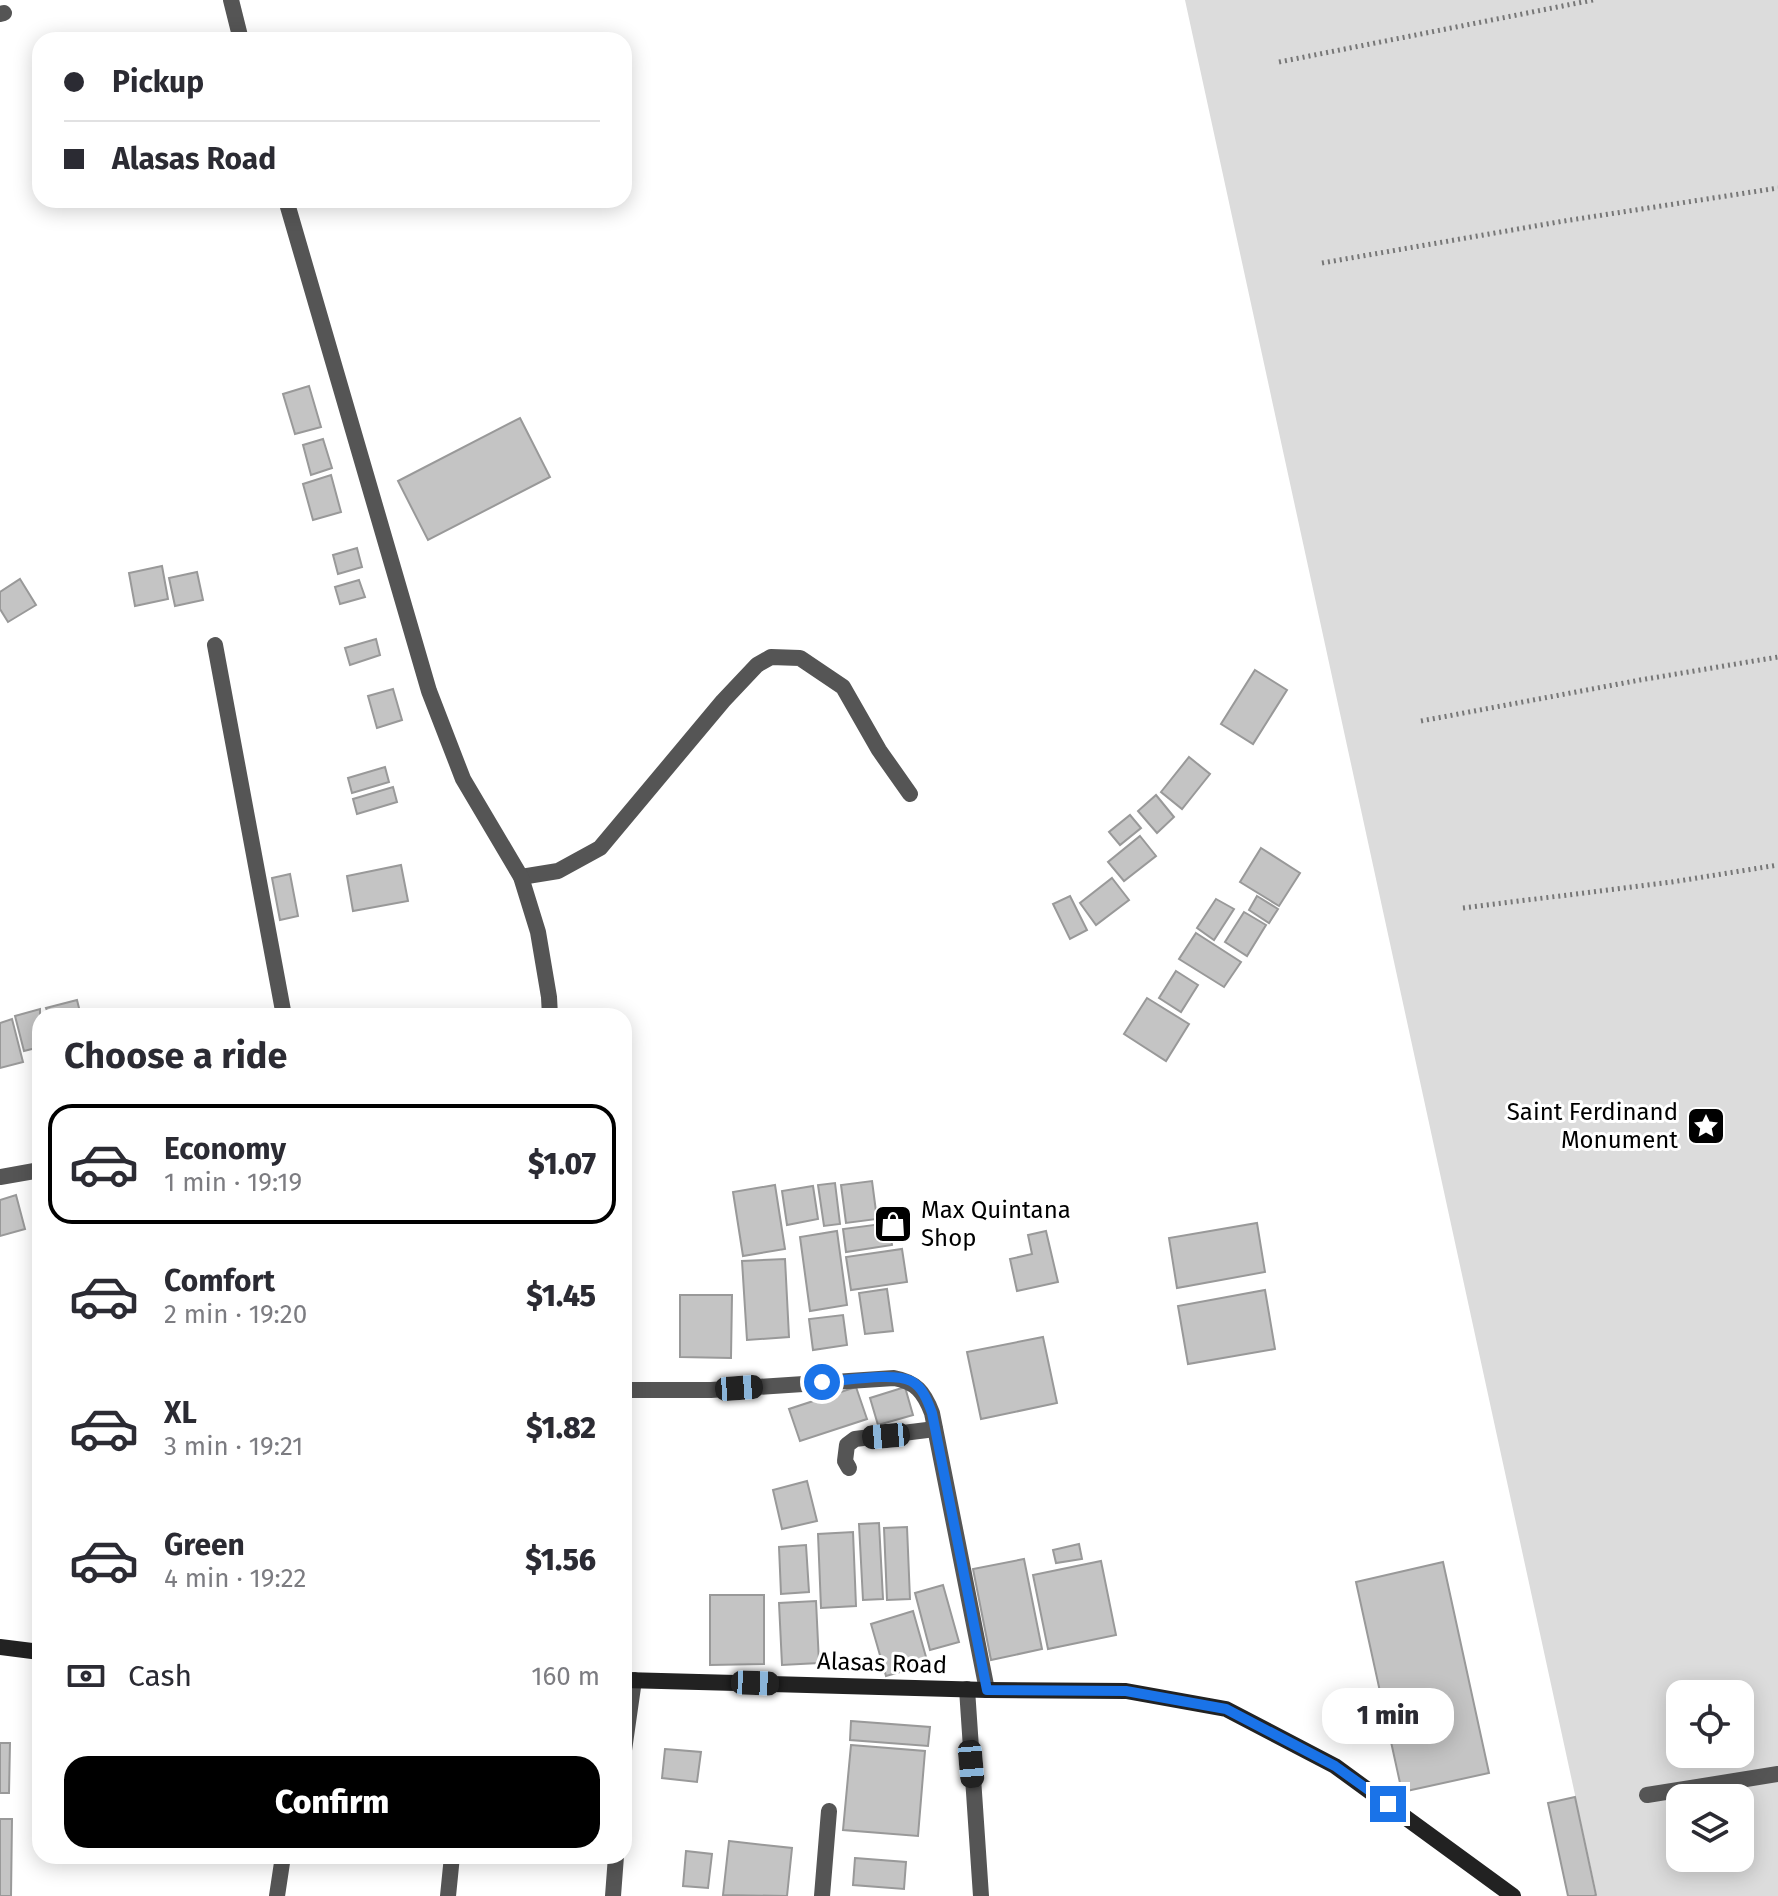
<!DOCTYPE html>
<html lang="en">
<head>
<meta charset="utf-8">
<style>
  body { margin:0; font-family:"Fira Sans",sans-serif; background:#f2f2f3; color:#2b2b33; height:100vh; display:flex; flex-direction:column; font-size:30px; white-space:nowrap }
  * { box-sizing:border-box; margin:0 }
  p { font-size:26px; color:#7c7c81 }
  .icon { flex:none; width:44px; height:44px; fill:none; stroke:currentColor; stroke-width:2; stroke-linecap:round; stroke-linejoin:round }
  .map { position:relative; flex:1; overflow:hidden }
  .panel { position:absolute; left:32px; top:1008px; width:600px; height:856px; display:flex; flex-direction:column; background:#fff; border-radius:24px; box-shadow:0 4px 20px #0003 }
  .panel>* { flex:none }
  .hud { position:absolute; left:32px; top:32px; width:600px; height:176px; border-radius:24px; box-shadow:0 4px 20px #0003; display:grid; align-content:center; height:176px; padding:0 32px; background:#fff }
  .controls { position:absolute; left:1666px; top:1680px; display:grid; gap:16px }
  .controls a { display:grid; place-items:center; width:88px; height:88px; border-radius:16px; background:#fff; box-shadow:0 4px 20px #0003; font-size:40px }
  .end { position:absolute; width:36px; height:36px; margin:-18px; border:10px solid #1a73e8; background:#fff; box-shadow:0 0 0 4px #fff }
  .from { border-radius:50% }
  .bubble { position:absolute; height:56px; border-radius:24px; background:#fff; box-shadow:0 4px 20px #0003; font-size:26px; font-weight:800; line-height:56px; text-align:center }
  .car { position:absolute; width:24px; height:48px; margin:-24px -12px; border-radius:10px; box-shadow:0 0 6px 2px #0007; background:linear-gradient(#222 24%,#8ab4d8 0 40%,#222 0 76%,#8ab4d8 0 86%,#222 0) }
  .hud b { display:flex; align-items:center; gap:28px; height:76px; font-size:30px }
  .hud b+b { border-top:2px solid #e1e1e2 }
  .hud i { width:20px; height:20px; background:#2b2b33 }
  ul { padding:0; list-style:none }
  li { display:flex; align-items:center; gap:24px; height:120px; margin:0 16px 12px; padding:0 16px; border:4px solid transparent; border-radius:24px }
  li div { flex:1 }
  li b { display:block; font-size:30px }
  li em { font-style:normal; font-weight:800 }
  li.selected { border-color:#000 }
  li>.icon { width:72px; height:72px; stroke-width:1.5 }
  h2 { padding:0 32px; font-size:36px; line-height:96px }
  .pay { display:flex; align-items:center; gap:20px; height:88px; padding:0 32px; font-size:30px }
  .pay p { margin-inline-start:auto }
  .cta { display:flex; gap:16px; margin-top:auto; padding:16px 32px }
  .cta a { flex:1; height:92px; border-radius:24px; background:#000; color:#fff; font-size:32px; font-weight:800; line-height:92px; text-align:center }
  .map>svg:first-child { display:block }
  .green { fill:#dcdcdc; fill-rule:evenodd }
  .building { fill:#c4c4c4; stroke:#999; stroke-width:2 }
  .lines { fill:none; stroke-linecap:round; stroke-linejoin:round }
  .path { stroke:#777; stroke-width:5; stroke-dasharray:2 4; stroke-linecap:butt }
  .lane { stroke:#555; stroke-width:16 }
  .street { stroke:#555; stroke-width:16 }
  .secondary { stroke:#222; stroke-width:16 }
  .route { stroke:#1a73e8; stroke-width:10 }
  .labels { text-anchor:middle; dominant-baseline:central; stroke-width:6; stroke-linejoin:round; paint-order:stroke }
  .poi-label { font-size:24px; fill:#000; stroke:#fff; text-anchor:end }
  .street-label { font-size:24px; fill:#000; stroke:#fff }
</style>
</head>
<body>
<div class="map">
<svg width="1778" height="1896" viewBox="0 0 1778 1896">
  <rect width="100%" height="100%" fill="#fff"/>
  <path class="green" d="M1185 0H1778V1896H1597ZM1680 1694H1740V1754H1680ZM1680 1798H1740V1858H1680Z"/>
  <g class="building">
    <polygon points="309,386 321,427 295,434 283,394"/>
    <polygon points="520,418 550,477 428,540 398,481"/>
    <polygon points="323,439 332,468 311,475 303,445"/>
    <polygon points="331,475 341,512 313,520 303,484"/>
    <polygon points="357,548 362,567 338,574 333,555"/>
    <polygon points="162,566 168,599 135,606 129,573"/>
    <polygon points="197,572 203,600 175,606 169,578"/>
    <polygon points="20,579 36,605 8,622 0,609 0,592"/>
    <polygon points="359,580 365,597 340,604 335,587"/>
    <polygon points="376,639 380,655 350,665 345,648"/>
    <polygon points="1255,670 1287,690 1253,744 1221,724"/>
    <polygon points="393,689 402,720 377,728 368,696"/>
    <polygon points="1189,757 1210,774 1182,809 1161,792"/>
    <polygon points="385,767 389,782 352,793 348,778"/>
    <polygon points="393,787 397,802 357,814 353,799"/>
    <polygon points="1156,795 1174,817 1157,833 1138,811"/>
    <polygon points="1130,815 1141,828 1120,845 1109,832"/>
    <polygon points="1140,836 1156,856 1124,881 1108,862"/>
    <polygon points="1261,848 1300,873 1279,906 1240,882"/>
    <polygon points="401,865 408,901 353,911 347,876"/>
    <polygon points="290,874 298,916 280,920 272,878"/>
    <polygon points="1112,878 1129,900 1096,925 1080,903"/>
    <polygon points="1070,896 1087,930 1070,939 1053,904"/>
    <polygon points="1257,896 1278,909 1269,923 1249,910"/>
    <polygon points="1216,899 1234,909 1214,940 1197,928"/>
    <polygon points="1244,912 1266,925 1247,956 1225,942"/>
    <polygon points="1196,933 1241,962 1224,987 1179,959"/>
    <polygon points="1176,971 1198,985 1181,1012 1159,998"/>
    <polygon points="1147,998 1189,1024 1166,1061 1124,1034"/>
    <polygon points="77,1000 81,1016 49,1016 46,1008"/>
    <polygon points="40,1009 40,1047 24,1051 15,1016"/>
    <polygon points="12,1019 23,1062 0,1068 0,1023"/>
    <polygon points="872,1181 877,1219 846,1223 841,1185"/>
    <polygon points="835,1183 840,1224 824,1226 818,1185"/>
    <polygon points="775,1185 785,1249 743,1256 733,1192"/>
    <polygon points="813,1186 818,1219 787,1225 782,1191"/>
    <polygon points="16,1195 25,1229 0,1236 0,1200"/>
    <polygon points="889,1223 892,1245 846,1252 843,1229"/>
    <polygon points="1257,1223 1265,1272 1177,1288 1169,1238"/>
    <polygon points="837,1231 847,1305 810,1311 800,1237"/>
    <polygon points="1046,1231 1058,1282 1017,1291 1010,1259 1032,1254 1028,1235"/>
    <polygon points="902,1249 907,1282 851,1290 846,1257"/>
    <polygon points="785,1259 789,1337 747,1340 742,1261"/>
    <polygon points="887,1289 893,1331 865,1334 859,1293"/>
    <polygon points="1265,1290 1275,1349 1188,1364 1178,1306"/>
    <polygon points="680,1295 732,1295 731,1358 680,1357"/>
    <polygon points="843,1315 847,1345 813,1350 809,1319"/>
    <polygon points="1043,1337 1057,1403 981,1419 967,1352"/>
    <polygon points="856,1387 867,1419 800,1441 789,1409"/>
    <polygon points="905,1387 913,1415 878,1425 870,1398"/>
    <polygon points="807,1481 817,1521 782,1529 773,1490"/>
    <polygon points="879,1523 883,1599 863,1600 859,1524"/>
    <polygon points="907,1527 910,1599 887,1600 884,1528"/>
    <polygon points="853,1532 856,1606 821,1608 818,1534"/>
    <polygon points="1079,1544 1082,1559 1056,1563 1053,1550"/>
    <polygon points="806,1545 809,1592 781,1594 779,1547"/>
    <polygon points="1024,1559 1042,1649 991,1660 973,1569"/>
    <polygon points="1101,1561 1116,1635 1048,1649 1033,1575"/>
    <polygon points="1443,1562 1489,1773 1402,1792 1356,1582"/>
    <polygon points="943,1585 959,1642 930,1650 915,1593"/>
    <polygon points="710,1595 764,1595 764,1664 710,1665"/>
    <polygon points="816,1601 819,1663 782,1665 779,1603"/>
    <polygon points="913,1611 928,1664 886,1676 871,1624"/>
    <polygon points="851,1721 930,1727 928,1746 850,1740"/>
    <polygon points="0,1743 10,1743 9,1793 0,1793"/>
    <polygon points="851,1745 925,1751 918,1836 843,1830"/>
    <polygon points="665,1749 701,1752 697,1782 662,1778"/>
    <polygon points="1575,1797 1596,1895 1594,1896 1568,1896 1548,1803"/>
    <polygon points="0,1819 12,1819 11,1896 0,1896"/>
    <polygon points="729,1841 792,1848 787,1896 723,1895"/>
    <polygon points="686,1851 712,1854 708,1888 683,1886"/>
    <polygon points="855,1858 906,1862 904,1889 853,1885"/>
  </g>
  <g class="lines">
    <g class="path">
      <polyline points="1279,62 1593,0"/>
      <polyline points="1322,263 1564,221 1778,188"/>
      <polyline points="1421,721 1640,680 1778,657"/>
      <polyline points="1463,908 1672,882 1778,865"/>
    </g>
    <g class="lane">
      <polyline points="521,877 558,871 600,848 723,701 757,665 771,657 800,658 843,687 879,750 910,794"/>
      <polyline points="849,1468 845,1461 847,1445 855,1439 935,1429"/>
      <polyline points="967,1689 981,1896"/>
      <polyline points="1647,1795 1778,1774"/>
    </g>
    <g class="street">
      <polyline points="231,0 241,40"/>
      <polyline points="0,14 4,13"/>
      <polyline points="286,200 429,691 463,779 521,877 538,932 549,997 550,1016"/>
      <polyline points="215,645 284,1016"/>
      <polyline points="0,1177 40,1170"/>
      <path d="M624 1390H711L894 1378C916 1382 924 1392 932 1413L987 1690"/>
      <polyline points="624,1750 634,1680"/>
      <polyline points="277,1896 283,1856"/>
      <polyline points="448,1896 452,1856"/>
      <polyline points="613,1896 616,1856"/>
      <polyline points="822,1896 829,1811"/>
    </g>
    <g class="secondary">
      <polyline points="0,1647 40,1652"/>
      <polyline points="624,1680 987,1690 1126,1691 1226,1709 1335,1766 1513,1896"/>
    </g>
  </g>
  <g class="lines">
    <path class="route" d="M822 1382C844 1381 893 1372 911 1381 923 1387 928 1402 932 1413L987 1690 1126 1691 1226 1709 1335 1766 1388 1804"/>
  </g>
  <defs>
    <g id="sight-square" transform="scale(2)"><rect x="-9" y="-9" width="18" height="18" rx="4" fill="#000" stroke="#fff"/><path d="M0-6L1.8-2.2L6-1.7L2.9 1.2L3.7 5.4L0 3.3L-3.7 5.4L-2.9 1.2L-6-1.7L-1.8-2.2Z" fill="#fff"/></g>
    <g id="shop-square" transform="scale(2)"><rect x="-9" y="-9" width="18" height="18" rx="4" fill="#000" stroke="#fff"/><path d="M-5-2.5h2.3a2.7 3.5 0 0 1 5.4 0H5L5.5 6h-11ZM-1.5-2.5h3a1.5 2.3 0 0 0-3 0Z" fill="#fff"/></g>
  </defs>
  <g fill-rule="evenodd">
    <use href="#sight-square" x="1706" y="1126"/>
    <use href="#shop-square" x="893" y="1224"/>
  </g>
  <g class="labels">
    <g class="poi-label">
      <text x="1678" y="1112">Saint Ferdinand<tspan x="1678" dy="28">Monument</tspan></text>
      <text x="921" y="1210" text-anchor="start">Max Quintana<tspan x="921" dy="28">Shop</tspan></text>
    </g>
    <g class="street-label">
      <text transform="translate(882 1663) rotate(2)">Alasas Road</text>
    </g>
  </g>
</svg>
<div class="controls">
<a><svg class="icon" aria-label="locate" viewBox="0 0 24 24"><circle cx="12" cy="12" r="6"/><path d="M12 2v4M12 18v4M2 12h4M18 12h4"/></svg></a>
<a><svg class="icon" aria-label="layers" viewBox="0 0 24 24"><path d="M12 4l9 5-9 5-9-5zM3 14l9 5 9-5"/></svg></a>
</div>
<i class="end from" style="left:822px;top:1382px"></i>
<i class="end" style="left:1388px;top:1804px"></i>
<div class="bubble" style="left:1322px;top:1688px;width:132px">1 min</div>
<i class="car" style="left:739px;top:1388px;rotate:86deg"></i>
<i class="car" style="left:886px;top:1436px;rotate:265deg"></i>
<i class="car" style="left:755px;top:1683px;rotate:92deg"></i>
<i class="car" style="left:971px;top:1764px;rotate:175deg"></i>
<div class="hud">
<b><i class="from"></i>Pickup</b>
<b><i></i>Alasas Road</b>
</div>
<section class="panel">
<h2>Choose a ride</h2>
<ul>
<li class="selected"><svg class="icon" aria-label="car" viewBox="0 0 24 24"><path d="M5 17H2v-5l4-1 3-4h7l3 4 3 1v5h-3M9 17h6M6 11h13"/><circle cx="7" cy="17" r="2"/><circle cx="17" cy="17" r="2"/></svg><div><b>Economy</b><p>1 min · 19:19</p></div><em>$1.07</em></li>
<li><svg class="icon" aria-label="car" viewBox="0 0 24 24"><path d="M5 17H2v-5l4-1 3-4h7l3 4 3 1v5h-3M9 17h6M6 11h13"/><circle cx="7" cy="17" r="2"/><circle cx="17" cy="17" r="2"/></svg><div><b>Comfort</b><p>2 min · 19:20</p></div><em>$1.45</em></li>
<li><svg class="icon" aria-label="car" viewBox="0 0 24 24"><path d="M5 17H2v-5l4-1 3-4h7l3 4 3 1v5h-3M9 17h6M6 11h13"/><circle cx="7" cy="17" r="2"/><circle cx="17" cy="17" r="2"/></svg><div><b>XL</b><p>3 min · 19:21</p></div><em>$1.82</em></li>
<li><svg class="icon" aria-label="car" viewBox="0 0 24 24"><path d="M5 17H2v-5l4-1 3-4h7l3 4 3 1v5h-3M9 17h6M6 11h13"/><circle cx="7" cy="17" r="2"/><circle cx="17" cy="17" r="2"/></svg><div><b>Green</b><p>4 min · 19:22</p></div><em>$1.56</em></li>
</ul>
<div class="pay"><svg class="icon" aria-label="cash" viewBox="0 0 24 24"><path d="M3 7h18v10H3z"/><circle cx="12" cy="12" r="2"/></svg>Cash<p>160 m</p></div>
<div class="cta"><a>Confirm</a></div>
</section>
</div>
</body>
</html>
